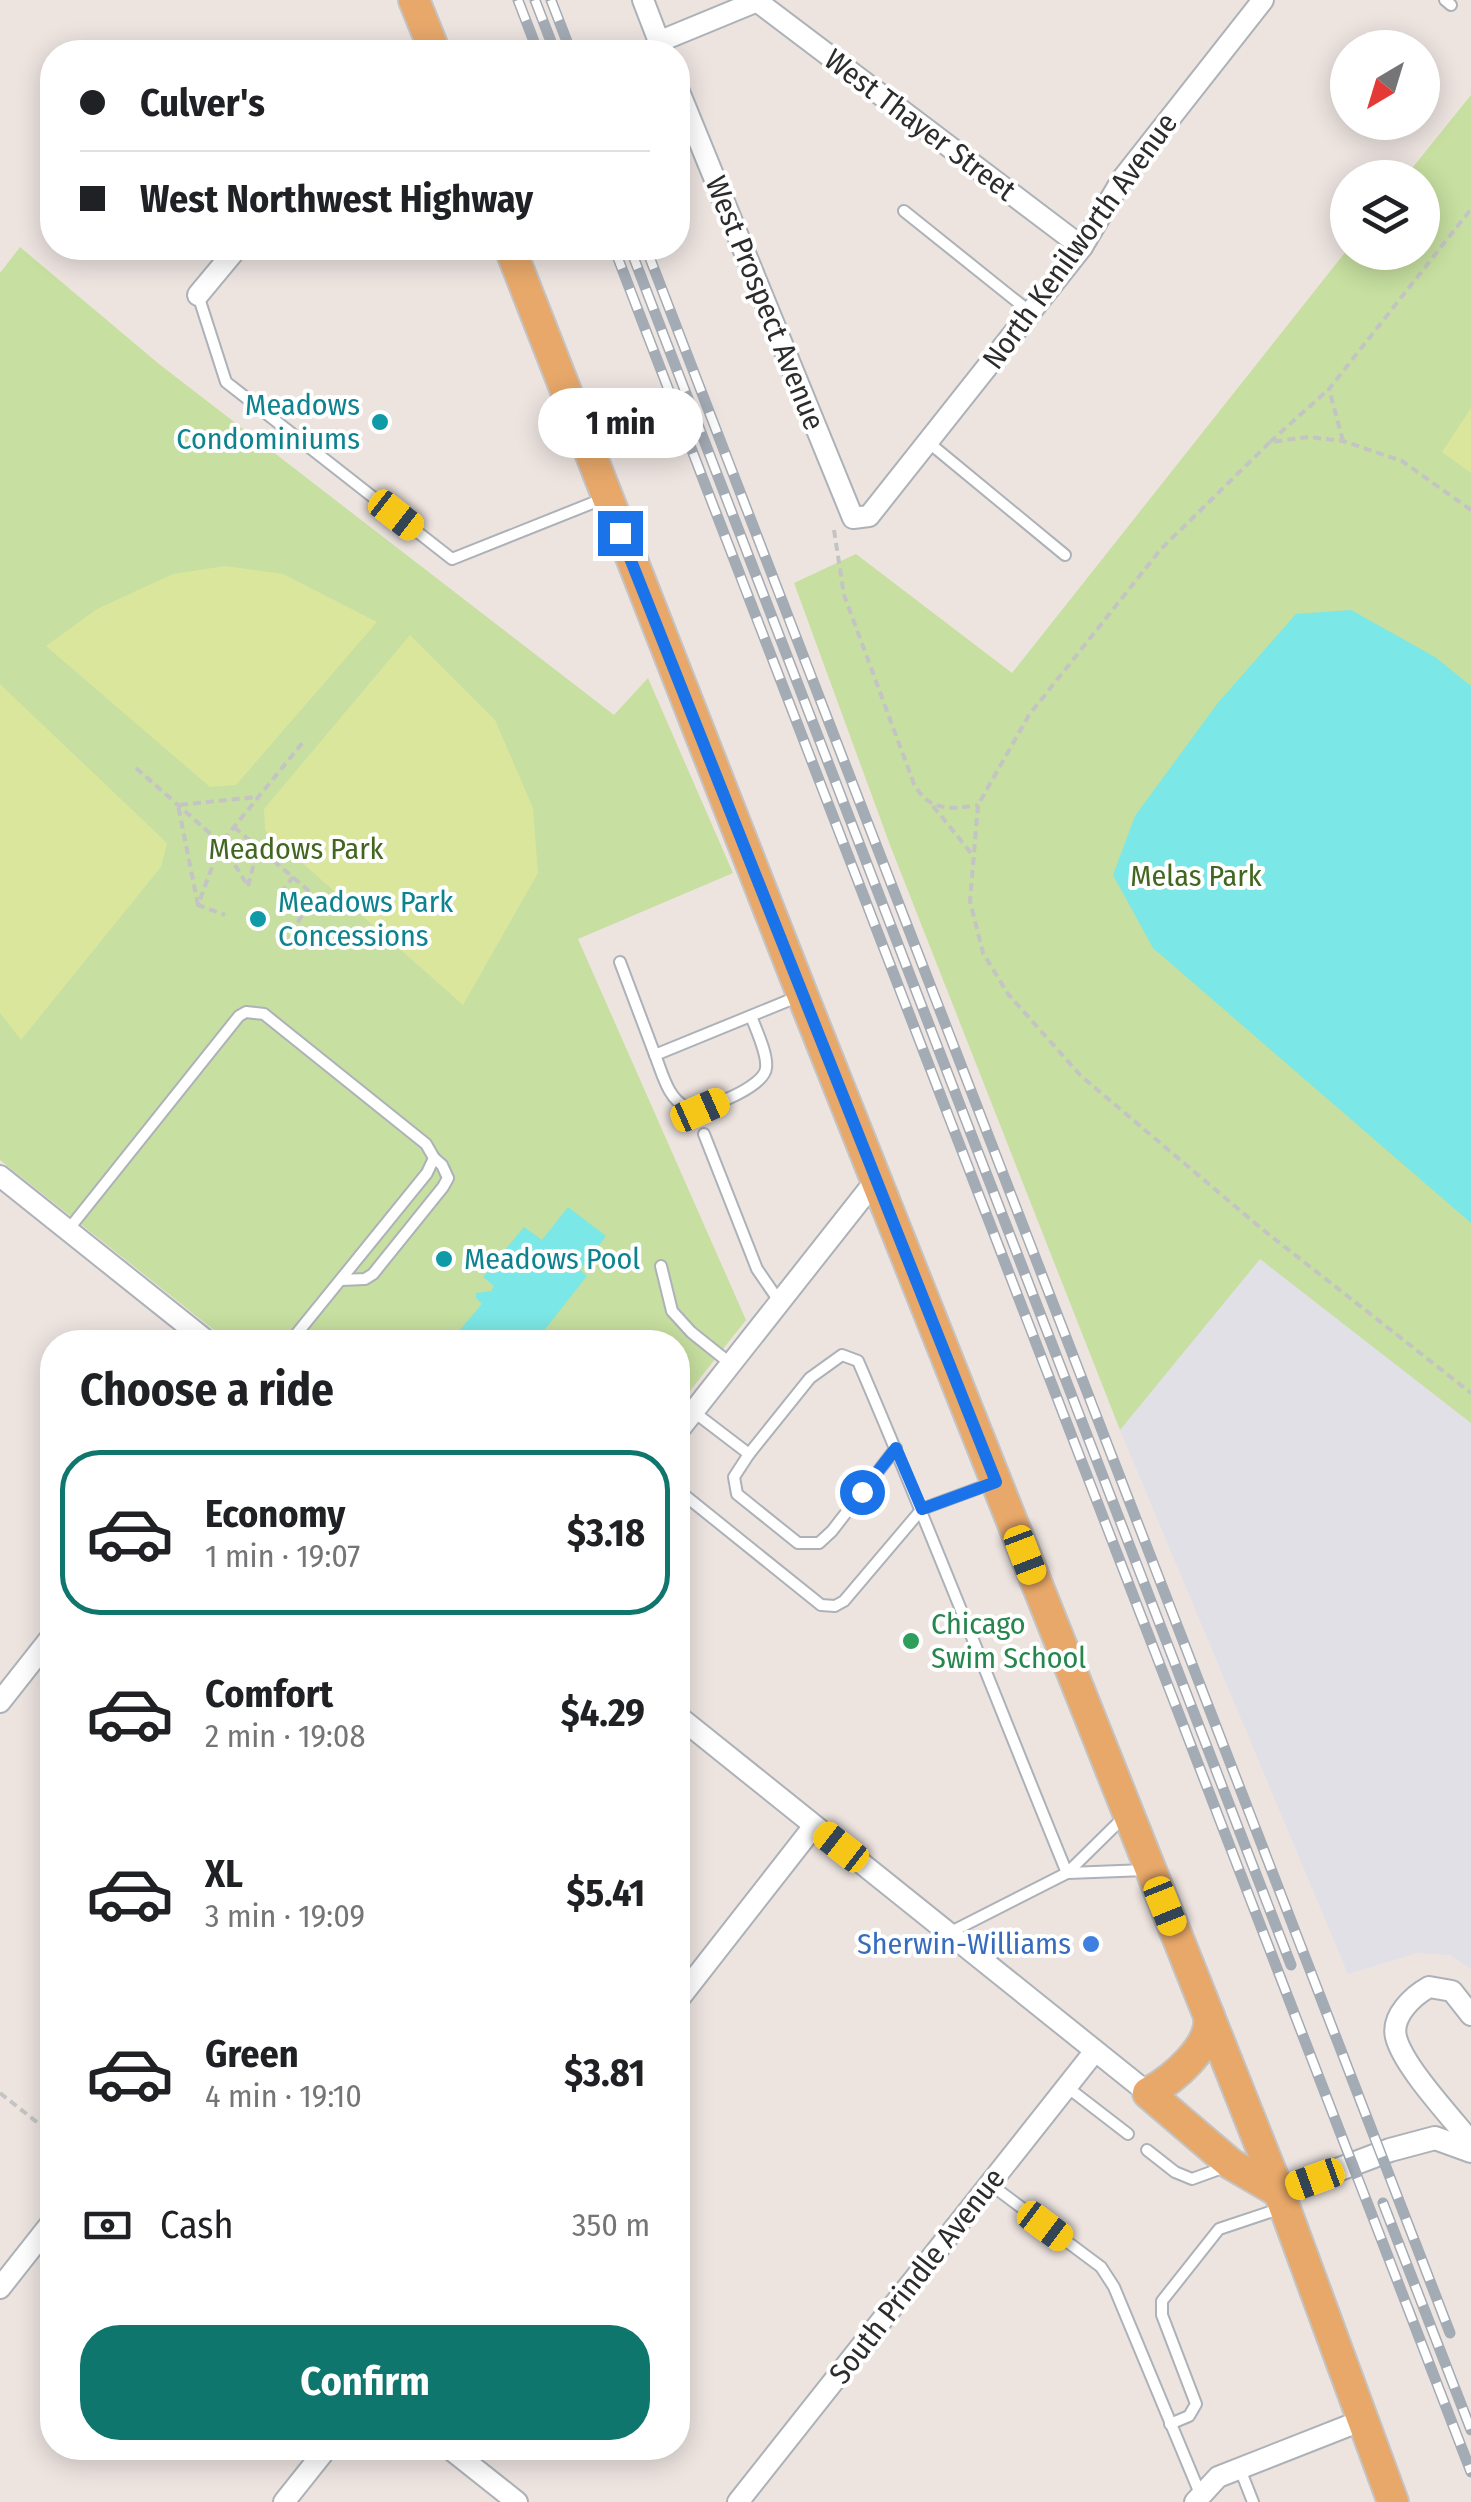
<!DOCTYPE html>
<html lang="en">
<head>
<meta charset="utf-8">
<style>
  body { margin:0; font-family:"Fira Sans Condensed",sans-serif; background:#f6f6f6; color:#202124; height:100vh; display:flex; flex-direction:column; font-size:38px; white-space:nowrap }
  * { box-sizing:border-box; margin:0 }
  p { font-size:32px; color:#757577 }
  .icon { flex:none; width:55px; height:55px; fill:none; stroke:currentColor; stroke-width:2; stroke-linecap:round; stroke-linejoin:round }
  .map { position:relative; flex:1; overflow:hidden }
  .details { position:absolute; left:40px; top:1330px; width:650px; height:1130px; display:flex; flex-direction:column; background:#fff; border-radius:40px; box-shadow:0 5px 25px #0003 }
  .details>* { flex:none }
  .top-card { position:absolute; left:40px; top:40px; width:650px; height:220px; border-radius:40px; box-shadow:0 5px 25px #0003; display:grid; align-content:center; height:220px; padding:0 40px; background:#fff }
  .needle { width:65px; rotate:218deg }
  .tools { position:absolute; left:1330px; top:30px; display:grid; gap:20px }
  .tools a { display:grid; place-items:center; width:110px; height:110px; border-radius:50%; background:#fff; box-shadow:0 5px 25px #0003; font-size:50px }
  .end { position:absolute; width:45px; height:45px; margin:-22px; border:12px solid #1a73e8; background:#fff; box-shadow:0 0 0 5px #fff }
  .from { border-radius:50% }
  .bubble { position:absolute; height:70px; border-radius:35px; background:#fff; box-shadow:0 5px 25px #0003; font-size:32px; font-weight:700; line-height:70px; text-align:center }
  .car { position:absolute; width:30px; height:60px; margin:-30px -15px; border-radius:12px; box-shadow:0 0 8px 2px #0007; background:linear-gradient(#f5c518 24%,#345 0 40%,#f5c518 0 76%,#345 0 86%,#f5c518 0) }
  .top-card b { display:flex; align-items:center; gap:35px; height:95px; font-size:38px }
  .top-card b+b { border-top:2px solid #e0e0e0 }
  .top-card i { width:25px; height:25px; background:#202124 }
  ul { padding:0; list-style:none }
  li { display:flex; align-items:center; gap:30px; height:165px; margin:0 20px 15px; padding:0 20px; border:5px solid transparent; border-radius:40px }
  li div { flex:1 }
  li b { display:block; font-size:38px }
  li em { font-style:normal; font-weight:700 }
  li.current { border-color:#0f766e }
  li>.icon { width:90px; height:90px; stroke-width:1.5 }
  h2 { padding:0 40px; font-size:45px; line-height:120px }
  .pay { display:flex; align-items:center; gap:25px; height:110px; padding:0 40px; font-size:38px }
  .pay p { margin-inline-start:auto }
  .action { display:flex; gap:20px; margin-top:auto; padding:20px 40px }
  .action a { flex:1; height:115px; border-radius:40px; background:#0f766e; color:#fff; font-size:40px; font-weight:700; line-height:115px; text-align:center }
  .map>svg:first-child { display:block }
  .industrial { fill:#e0e0e6 }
  .green { fill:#c7dfa0 }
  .pitch { fill:#dbe69d }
  .water { fill:#7be7e6 }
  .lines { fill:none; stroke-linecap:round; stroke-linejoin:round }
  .service-casing { stroke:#acb2b8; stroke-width:14 }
  .minor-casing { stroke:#acb2b8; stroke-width:24 }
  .tertiary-casing { stroke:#acb2b8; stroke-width:26 }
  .primary-casing { stroke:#c4c4c4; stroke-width:34 }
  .path { stroke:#c4c4c4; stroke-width:4; stroke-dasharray:8 5; stroke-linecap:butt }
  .service { stroke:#fff; stroke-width:10 }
  .minor { stroke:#fff; stroke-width:20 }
  .tertiary { stroke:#fff; stroke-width:22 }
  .primary { stroke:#e8a86a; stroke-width:30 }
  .rail-casing { stroke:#a3abb5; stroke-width:11 }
  .rail { stroke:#fff; stroke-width:8; stroke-dasharray:22; stroke-linecap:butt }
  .route { stroke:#1a73e8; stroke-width:12 }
  .culture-dot { fill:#0f9aa8; stroke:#fff; stroke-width:4 }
  .leisure-dot { fill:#2e9e5b; stroke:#fff; stroke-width:4 }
  .shop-dot { fill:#3f7fe0; stroke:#fff; stroke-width:4 }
  .labels { text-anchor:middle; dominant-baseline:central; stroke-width:8; stroke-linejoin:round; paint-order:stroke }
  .street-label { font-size:30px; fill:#2c2c2c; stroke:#fff }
  .culture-label { font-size:30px; fill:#0d838f; stroke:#fff; text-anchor:start }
  .park-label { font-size:30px; fill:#426620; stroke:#fff }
  .leisure-label { font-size:30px; fill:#27864d; stroke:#fff; text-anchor:start }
  .shop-label { font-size:30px; fill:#366cbe; stroke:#fff; text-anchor:end }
</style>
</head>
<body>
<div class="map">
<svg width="1471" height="2502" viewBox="0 0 1471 2502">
  <rect width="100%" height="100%" fill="#ede4e0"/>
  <polygon class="industrial" points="1260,1258 1471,1423 1471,1969 1450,1955 1417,1953 1348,1974 1120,1430"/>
  <g class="green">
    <polygon points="1471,95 1471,1423 1260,1259 1120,1430 890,845 794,583 856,554 1012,673 1347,250 1422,252 1422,178 1405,177"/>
    <polygon points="20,247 159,364 614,715 648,678 733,873 578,939 746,1320 678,1406 678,1342 229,1342 0,1160 0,273"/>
  </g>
  <g class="pitch">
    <polygon points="1471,408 1471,473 1442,452"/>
    <polygon points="225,566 283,574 377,622 236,785 210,787 46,646 97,609 173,574"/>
    <polygon points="410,635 495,720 533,808 538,873 463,1005 265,830 264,809"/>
    <polygon points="0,684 167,843 161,867 21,1040 0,1013"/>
  </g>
  <g class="water">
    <polygon points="1351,610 1435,657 1471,686 1471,1223 1153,948 1113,875 1135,816 1217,704 1296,614"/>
    <polygon points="568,1207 606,1236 580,1270 587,1276 535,1342 466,1342 458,1332 482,1304 476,1298 476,1293 491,1291 494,1286 483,1277 524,1227 542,1240"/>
  </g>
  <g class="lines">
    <g class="service-casing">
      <g id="service">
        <polyline points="1445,0 1451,5"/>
        <polyline points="904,211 1030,312"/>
        <polyline points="198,295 226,382 452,559 605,498"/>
        <polyline points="928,442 1065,555"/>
        <polyline points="620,962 655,1055 797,997"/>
        <path d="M655 1055C662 1072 668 1100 687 1107 702 1113 765 1087 766 1068 768 1054 756 1030 751 1016"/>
        <polyline points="704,1134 757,1269 779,1301"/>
        <polyline points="68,1230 239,1016 246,1012 264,1014 426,1144 434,1158 427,1173 290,1342"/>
        <polyline points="661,1266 672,1311 691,1332 731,1364"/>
        <polyline points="341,1280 365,1279 373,1274 443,1187 448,1178 442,1165 434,1158"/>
        <path d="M694 1412 749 1454 810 1378 842 1355 858 1361C931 1530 997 1702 1067 1873"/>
        <polyline points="749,1454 734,1477 737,1494 798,1543 819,1543 832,1531 896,1448"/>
        <polyline points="678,1490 821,1605 835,1606 844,1601 922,1509 995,1482"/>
        <polyline points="1068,1873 1146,1870"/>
        <polyline points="949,1933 1067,1873 1125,1816"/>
        <polyline points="1067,2087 1128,2134"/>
        <polyline points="1147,2150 1175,2172 1192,2179 1225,2167"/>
        <polyline points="990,2184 1101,2267 1114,2287 1201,2496"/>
        <polyline points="1170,2424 1189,2416 1196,2404 1162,2315 1162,2301 1219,2229 1279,2209"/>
        <polyline points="1240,2469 1253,2502"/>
      </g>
    </g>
    <g class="minor-casing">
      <g id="minor">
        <polyline points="643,0 663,52"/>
        <polyline points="758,2 1082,247"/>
        <polyline points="658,42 760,0"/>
        <polyline points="678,89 853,518 869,516 1082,247 1123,178 1263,0"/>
        <polyline points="198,295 237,248"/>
        <polyline points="0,1176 208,1342"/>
        <polyline points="678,1431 876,1180"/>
        <polyline points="0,1702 52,1636"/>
        <polyline points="678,1716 1148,2093"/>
        <polyline points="678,2000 814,1826"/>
        <path d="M1471 2015 1452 1991 1429 1987C1413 1996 1391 2016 1396 2037 1403 2066 1451 2117 1471 2142"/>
        <polyline points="0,2288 52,2222"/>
        <polyline points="449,2448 517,2502"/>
        <polyline points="284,2502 327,2448"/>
        <polyline points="738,2502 1095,2051"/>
        <polyline points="1195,2502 1218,2477 1363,2420"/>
      </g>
    </g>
    <g class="tertiary-casing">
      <polyline id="tertiary" points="1279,2192 1390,2150 1435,2138 1471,2151"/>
    </g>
    <g class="primary-casing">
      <g id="primary">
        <polyline points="414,0 435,52"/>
        <polyline points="510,248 802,994 1279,2192 1393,2502"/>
        <path d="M1209 2016C1213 2047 1172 2080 1148 2093L1231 2164 1279 2192"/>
      </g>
    </g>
    <g class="path">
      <polyline points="1343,441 1329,389 1471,209"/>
      <polyline points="1270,442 1329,389"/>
      <polyline points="1471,510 1402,461 1343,441 1309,437 1270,442 1161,549 1029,715 978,805 970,901 983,953 1008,994 1081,1076 1262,1229 1471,1393"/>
      <path d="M834 530 844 595 914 784C929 811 950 810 978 805"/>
      <polyline points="136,768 221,843 304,741"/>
      <polyline points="933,806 971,853"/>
      <polyline points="234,827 315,896 294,928"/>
      <polyline points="221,843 198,905 225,915"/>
      <polyline points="221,843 248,886"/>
      <polyline points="248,886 258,848"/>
      <polyline points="281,893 293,877"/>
      <polyline points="198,905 178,805 257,797"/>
      <polyline points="0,2093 52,2134"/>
    </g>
    <use href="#service" class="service"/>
    <use href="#minor" class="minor"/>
    <use href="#tertiary" class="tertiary"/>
    <use href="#primary" class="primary"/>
    <g class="rail-casing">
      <g id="rail">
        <polyline points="518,0 538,52"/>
        <polyline points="535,0 555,52"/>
        <polyline points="551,0 571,52"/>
        <polyline points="614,248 1471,2472"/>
        <polyline points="630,248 1291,1965"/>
        <polyline points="646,248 1450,2333"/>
        <polyline points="1383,2203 1471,2430"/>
      </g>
    </g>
    <use href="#rail" class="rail"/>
  </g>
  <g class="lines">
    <polyline class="route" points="620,533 996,1482 922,1509 896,1448 862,1492"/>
  </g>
  <g class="culture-dot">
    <circle cx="380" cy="422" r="10"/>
    <circle cx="258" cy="919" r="10"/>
    <circle cx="444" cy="1259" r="10"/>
  </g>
  <circle class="leisure-dot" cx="911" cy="1641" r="10"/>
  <circle class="shop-dot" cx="1091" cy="1944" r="10"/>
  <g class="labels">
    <g class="street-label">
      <text transform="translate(920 125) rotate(37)">West Thayer Street</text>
      <text transform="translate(1080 241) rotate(-54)">North Kenilworth Avenue</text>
      <text transform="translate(765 303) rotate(68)">West Prospect Avenue</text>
      <text transform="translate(917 2276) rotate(-52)">South Prindle Avenue</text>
    </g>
    <g class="culture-label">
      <text x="360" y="405" text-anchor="end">Meadows<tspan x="360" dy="34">Condominiums</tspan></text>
      <text x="278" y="902">Meadows Park<tspan x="278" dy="34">Concessions</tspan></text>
      <text x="464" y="1259">Meadows Pool</text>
    </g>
    <g class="park-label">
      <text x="296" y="849">Meadows Park</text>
      <text x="1196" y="876">Melas Park</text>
    </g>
    <g class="leisure-label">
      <text x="931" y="1624">Chicago<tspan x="931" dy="34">Swim School</tspan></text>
    </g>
    <g class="shop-label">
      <text x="1071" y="1944">Sherwin-Williams</text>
    </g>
  </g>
</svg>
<div class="tools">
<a><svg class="needle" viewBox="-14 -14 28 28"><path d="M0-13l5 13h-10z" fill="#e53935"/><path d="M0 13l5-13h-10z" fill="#757577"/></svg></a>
<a><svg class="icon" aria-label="layers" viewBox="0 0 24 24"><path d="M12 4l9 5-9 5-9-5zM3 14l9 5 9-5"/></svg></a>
</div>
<i class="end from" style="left:862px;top:1492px"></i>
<i class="end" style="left:620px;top:533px"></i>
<div class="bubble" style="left:538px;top:388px;width:165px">1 min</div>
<i class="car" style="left:396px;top:515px;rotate:128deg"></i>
<i class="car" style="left:700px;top:1110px;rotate:66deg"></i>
<i class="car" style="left:1025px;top:1555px;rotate:159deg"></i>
<i class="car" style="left:841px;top:1847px;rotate:308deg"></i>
<i class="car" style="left:1165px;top:1906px;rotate:158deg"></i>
<i class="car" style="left:1315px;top:2179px;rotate:250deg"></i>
<i class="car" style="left:1045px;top:2226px;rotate:127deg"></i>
<div class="top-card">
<b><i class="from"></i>Culver's</b>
<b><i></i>West Northwest Highway</b>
</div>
<section class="details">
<h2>Choose a ride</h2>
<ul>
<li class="current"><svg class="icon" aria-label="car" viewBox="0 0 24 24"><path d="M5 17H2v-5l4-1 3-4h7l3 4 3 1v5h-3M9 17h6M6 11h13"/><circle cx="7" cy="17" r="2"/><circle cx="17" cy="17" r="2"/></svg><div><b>Economy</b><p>1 min · 19:07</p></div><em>$3.18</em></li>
<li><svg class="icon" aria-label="car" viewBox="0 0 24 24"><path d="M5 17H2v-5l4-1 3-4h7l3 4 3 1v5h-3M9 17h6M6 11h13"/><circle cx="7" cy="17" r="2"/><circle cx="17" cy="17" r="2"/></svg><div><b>Comfort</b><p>2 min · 19:08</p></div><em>$4.29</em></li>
<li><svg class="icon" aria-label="car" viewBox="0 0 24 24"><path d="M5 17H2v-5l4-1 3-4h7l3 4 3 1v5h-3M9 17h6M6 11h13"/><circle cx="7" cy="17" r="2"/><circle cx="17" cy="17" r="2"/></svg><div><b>XL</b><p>3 min · 19:09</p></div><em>$5.41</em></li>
<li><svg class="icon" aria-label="car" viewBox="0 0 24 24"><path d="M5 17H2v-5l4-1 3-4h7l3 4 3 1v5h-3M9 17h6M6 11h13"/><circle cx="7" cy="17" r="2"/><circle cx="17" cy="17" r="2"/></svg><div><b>Green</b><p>4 min · 19:10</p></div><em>$3.81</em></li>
</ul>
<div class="pay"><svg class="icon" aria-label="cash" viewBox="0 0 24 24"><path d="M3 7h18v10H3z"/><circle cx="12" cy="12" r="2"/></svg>Cash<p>350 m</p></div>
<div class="action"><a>Confirm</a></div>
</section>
</div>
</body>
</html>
